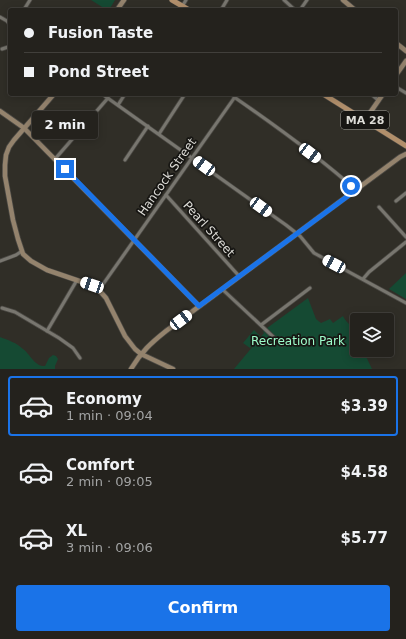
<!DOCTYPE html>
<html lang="en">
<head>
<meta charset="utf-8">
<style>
  body { margin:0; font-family:"DejaVu Sans",sans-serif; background:#302f2a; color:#f1f3f6; height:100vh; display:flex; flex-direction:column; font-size:15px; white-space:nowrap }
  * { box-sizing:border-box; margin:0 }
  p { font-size:13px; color:#a3a4a4 }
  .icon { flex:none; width:22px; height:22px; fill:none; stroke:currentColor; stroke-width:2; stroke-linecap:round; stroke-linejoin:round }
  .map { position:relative; height:369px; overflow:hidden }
  .drawer { display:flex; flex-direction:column; background:#24221d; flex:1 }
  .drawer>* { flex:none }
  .hud { position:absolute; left:8px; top:8px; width:390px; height:88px; border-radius:4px; box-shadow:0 2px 10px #0003,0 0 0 1px #413f3b; display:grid; align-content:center; height:88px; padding:0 16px; background:#24221d }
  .buttons { position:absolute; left:350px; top:313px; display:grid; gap:8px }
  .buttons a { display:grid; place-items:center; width:44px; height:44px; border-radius:4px; background:#24221d; box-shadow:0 2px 10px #0003,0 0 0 1px #413f3b; font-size:20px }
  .end { position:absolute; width:18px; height:18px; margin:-9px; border:5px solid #1a73e8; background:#fff; box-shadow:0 0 0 2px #fff }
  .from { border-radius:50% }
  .bubble { position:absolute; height:28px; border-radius:4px; background:#24221d; box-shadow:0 2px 10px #0003,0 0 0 1px #413f3b; font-size:13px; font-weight:700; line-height:28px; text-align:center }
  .car { position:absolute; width:12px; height:24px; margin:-12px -6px; border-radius:5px; box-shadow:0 0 3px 1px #0007; background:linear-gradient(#fff 24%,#345 0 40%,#fff 0 76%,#345 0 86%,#fff 0) }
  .hud b { display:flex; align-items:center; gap:14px; height:38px; font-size:15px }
  .hud b+b { border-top:1px solid #413f3b }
  .hud i { width:10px; height:10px; background:#f1f3f6 }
  ul { padding:7px 0 0; list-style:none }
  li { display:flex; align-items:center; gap:12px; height:60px; margin:0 8px 6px; padding:0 8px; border:2px solid transparent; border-radius:4px }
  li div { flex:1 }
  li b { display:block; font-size:15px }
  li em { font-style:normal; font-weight:700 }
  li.active { border-color:#1a73e8 }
  li>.icon { width:36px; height:36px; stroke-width:1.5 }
  .action { display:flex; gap:8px; margin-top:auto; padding:8px 16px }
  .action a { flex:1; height:46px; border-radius:4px; background:#1a73e8; color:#fff; font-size:16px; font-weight:700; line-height:46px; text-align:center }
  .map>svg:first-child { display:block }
  .green { fill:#154a33 }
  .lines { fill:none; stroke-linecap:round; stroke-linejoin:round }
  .street-casing { stroke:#4b4944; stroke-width:4.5 }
  .secondary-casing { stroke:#4b4944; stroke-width:6 }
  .primary-casing { stroke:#4b4944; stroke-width:6 }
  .street { stroke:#78766f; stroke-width:3 }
  .secondary { stroke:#94836d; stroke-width:4.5 }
  .primary { stroke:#b18f6b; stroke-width:5 }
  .route { stroke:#1a73e8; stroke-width:5 }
  .labels { text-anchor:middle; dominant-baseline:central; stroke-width:3.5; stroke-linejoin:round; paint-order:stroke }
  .shield { fill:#171613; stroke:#a2a19c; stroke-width:1 }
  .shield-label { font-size:11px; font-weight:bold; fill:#dddcd7 }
  .street-label { font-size:12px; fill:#dddcd7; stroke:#171613 }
  .park-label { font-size:12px; fill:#9dfdcb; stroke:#171613 }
</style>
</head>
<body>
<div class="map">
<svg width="406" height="369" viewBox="0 0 406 369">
  <rect width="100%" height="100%" fill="#302e27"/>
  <g class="green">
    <polygon points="91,0 115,0 109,10 107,10"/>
    <polygon points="406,273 406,299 389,289"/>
    <path d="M308 298 316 319 321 323 330 319 333 323 343 316C345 321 349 323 351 327 356 335 357 341 357 350H363L372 369H234L264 333 263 331Z"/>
    <polygon points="254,330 260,336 250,348 243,343"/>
    <path d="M0 337C8 340 17 343 23 349 30 354 35 367 45 366L49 358 53 355 56 356 58 359 55 366V369H0Z"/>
  </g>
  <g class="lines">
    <g class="street-casing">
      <g id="street">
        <polyline points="284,0 295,10"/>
        <polyline points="25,8 30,0"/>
        <polyline points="180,10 186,0"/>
        <polyline points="221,10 227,0"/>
        <polyline points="300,10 307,0"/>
        <polyline points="0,17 7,21 10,25"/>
        <polyline points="2,49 8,47 10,45"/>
        <polyline points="396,87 406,93"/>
        <polyline points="102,94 286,225 300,236 314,253 406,303"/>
        <polyline points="371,94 378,100"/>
        <path d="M234 97C276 126 318 156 356 190"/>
        <polyline points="118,105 125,94"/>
        <polyline points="159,134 185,94"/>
        <polyline points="55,159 108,98"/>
        <polyline points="125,160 148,126"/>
        <polyline points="166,195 239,276"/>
        <polyline points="396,201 406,193"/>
        <polyline points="379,207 406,237"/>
        <polyline points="0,261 16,255 22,251"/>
        <polyline points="363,279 369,272 406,242"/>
        <polyline points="222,289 282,345"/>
        <polyline points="99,290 237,94"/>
        <polyline points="2,308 15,312 59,338 73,348 80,358"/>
        <polyline points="261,325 310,288"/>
        <polyline points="47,331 77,280"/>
      </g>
    </g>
    <g class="secondary-casing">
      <g id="secondary">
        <polyline points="343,0 355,10"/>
        <polyline points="117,10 124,0"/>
        <polyline points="396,43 406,51"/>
        <polyline points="396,75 406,61"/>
        <polyline points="54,94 14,140 9,147 6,155 5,165 5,176 13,220 18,239 23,254 31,261 47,270 91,285 98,289 106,298 125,336 135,349 141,354 173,369"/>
        <polyline points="0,111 24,128 199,306"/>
        <polyline points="365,120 383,94"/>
        <path d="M131 369C141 352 151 343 166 331L400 157 406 154"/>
      </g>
    </g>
    <g class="primary-casing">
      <g id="primary">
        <polyline points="172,0 189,10"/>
        <polyline points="323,94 406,146"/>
      </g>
    </g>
    <use href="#street" class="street"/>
    <use href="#secondary" class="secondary"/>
    <use href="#primary" class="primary"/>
  </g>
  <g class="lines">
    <polyline class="route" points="65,169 199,306 356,190 351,186"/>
  </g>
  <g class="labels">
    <rect class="shield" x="341" y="111" width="48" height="18" rx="3"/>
    <g class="shield-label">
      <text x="365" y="120">MA 28</text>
    </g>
    <g class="street-label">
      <text transform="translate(167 177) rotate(-55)">Hancock Street</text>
      <text transform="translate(209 229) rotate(48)">Pearl Street</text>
    </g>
    <g class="park-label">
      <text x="298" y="341">Recreation Park</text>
    </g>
  </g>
</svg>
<div class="buttons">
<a><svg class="icon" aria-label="layers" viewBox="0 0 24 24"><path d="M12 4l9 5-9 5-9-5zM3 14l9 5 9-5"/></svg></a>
</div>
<i class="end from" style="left:351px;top:186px"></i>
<i class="end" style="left:65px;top:169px"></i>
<div class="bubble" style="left:32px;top:111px;width:66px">2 min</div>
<i class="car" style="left:310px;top:153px;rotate:127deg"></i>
<i class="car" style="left:204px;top:166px;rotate:306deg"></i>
<i class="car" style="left:261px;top:207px;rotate:126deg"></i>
<i class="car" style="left:334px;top:264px;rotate:298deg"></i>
<i class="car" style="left:92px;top:285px;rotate:289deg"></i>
<i class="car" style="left:181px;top:320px;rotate:53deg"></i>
<div class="hud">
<b><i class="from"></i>Fusion Taste</b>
<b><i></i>Pond Street</b>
</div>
</div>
<section class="drawer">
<ul>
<li class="active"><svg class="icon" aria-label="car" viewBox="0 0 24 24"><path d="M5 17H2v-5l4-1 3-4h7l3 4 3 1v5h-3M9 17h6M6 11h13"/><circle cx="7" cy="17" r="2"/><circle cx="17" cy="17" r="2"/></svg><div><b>Economy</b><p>1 min · 09:04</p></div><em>$3.39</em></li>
<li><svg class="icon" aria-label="car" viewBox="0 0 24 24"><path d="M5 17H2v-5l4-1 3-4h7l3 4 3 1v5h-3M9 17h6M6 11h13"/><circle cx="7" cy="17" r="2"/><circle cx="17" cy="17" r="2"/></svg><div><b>Comfort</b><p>2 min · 09:05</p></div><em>$4.58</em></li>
<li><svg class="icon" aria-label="car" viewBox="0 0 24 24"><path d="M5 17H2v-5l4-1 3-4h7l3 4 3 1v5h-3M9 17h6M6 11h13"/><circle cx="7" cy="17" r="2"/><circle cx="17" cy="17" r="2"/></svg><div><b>XL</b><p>3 min · 09:06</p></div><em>$5.77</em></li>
</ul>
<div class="action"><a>Confirm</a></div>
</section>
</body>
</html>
